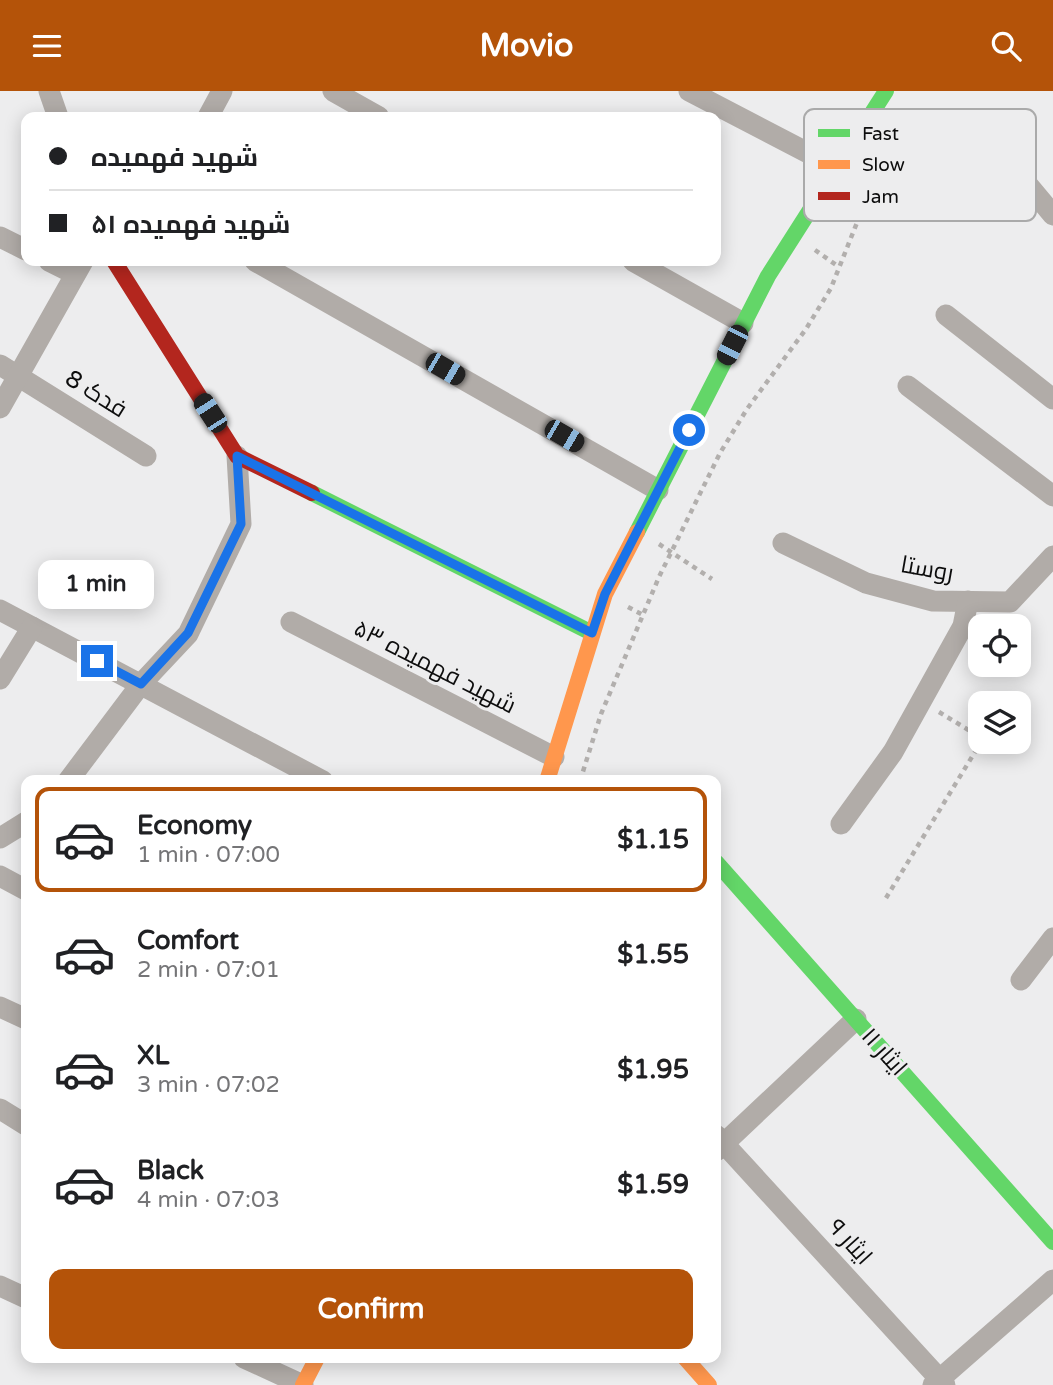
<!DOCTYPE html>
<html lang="en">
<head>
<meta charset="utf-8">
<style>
  body { margin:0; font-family:"Varela Round",Cairo,sans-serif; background:#f2f2f2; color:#202124; height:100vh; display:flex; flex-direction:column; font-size:26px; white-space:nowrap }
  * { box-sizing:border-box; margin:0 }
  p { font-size:23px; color:#757577 }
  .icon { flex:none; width:38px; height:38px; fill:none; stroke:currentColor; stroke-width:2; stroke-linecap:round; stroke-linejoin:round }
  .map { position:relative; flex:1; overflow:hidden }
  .side { position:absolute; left:21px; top:684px; width:700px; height:588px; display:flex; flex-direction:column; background:#fff; border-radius:14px; box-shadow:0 4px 18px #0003 }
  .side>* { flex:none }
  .hud { position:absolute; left:21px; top:21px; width:700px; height:154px; border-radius:14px; box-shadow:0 4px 18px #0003; display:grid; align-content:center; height:154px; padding:0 28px; background:#fff }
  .fabs { position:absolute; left:968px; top:523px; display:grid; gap:14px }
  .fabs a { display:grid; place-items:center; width:63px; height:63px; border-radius:14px; background:#fff; box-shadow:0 4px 18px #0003; font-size:35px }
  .end { position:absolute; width:32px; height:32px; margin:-16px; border:9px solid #1a73e8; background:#fff; box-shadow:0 0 0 4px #fff }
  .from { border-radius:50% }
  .bubble { position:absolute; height:49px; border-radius:14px; background:#fff; box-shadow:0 4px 18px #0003; font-size:23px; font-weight:700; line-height:49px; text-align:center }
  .car { position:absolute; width:21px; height:42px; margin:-21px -10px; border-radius:9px; box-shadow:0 0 5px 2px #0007; background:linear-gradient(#222 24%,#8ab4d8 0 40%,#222 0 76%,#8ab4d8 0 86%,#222 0) }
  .hud b { display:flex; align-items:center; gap:24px; height:66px; font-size:26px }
  .hud b+b { border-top:2px solid #e0e0e0 }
  .hud i { width:18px; height:18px; background:#202124 }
  ul { padding:12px 0 0; list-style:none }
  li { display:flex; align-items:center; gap:21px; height:105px; margin:0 14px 10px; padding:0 14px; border:4px solid transparent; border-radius:14px }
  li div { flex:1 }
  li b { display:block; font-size:26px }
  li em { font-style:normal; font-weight:700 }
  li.selected { border-color:#b45309 }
  li>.icon { width:63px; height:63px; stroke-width:1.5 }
  .cta { display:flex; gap:14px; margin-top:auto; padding:14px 28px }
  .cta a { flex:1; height:80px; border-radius:14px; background:#b45309; color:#fff; font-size:28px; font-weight:700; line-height:80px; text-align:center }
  header { display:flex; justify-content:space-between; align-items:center; height:91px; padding:0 28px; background:#b45309; color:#fff; font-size:32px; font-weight:700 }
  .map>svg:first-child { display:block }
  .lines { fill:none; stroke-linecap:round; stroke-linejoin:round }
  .path { stroke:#b2afad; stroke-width:4.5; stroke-dasharray:5 5; stroke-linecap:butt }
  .street { stroke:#b1aca8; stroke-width:21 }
  .fast { stroke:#63d668; stroke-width:16 }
  .slow { stroke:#ff974d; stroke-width:16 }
  .jam { stroke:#b3261e; stroke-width:16 }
  .route { stroke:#1a73e8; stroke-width:9 }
  .labels { text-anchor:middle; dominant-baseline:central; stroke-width:6; stroke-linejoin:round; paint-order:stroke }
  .street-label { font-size:24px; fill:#0d0d0d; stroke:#ededee }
  .key { fill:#ededee; stroke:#aaa; stroke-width:2 }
  .key-label { font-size:19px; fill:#0d0d0d }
</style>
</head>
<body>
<header><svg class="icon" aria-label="menu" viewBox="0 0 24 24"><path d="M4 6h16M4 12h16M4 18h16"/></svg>Movio<svg class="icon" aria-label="search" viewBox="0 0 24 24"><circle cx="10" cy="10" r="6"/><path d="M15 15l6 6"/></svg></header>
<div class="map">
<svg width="1053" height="1294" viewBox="0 0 1053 1294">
  <rect width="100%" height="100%" fill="#ededee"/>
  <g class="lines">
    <g class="path">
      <polyline points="815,159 839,176"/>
      <polyline points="659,453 712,488"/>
      <polyline points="628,516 643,524"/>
      <polyline points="939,621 980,646"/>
      <polyline points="580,690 601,623 659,486 720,362 747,318 806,238 831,197 864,114 850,105"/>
      <polyline points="886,807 981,651"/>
    </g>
    <g class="street">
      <polyline points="49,0 58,26"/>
      <polyline points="333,0 379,26"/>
      <polyline points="689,0 837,77"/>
      <polyline points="208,26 222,0"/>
      <polyline points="1028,94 1053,124"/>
      <polyline points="0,146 26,159"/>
      <polyline points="49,170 75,183"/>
      <polyline points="255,170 658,399"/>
      <polyline points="633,170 743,232"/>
      <polyline points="946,224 1053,308"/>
      <polyline points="0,274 146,365"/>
      <polyline points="908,295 1053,405"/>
      <polyline points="0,317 83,170"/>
      <polyline points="783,452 866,492 933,510 1010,511 1053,465"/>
      <polyline points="0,519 323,690"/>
      <polyline points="291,531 554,666"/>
      <polyline points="0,588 32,536"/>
      <polyline points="68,690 141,593 188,543 241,433 237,365"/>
      <polyline points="841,733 893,661 963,535 968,510"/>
      <polyline points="0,747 26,731"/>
      <polyline points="0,785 26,799"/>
      <polyline points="1021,889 1053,847"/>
      <polyline points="0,916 26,928"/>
      <polyline points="0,1018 26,1034"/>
      <polyline points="716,1044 945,1294"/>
      <polyline points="716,1060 856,928"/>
      <polyline points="0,1195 26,1207"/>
      <polyline points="244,1267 303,1294"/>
      <polyline points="933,1294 1053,1189"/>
    </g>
    <g class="fast">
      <polyline points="312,402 592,542"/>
      <polyline points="637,441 768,185 886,0"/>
      <polyline points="716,771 1053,1151"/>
    </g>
    <g class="slow">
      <polyline points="547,690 605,503 637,441"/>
      <polyline points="685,1267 709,1294"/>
      <polyline points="303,1294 317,1267"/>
    </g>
    <polyline class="jam" points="114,170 237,365 312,402"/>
  </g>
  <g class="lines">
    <polyline class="route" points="97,570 141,593 188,542 241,433 237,365 592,542 605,503 689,339"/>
  </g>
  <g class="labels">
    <g class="street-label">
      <text transform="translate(96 303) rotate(32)">فدک 8</text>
      <text transform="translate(927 478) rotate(10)">روستا</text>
      <text transform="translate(435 576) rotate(27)">شهید فهمیده ۵۳</text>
      <text transform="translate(884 961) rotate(48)">ایثار ۱۱</text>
      <text transform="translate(850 1151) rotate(48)">ایثار ۹</text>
    </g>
  </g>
  <rect x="804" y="18" width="232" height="112" rx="10" class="key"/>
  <rect x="818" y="38" width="32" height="8" fill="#63d668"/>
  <rect x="818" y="69" width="32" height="9" fill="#ff974d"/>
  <rect x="818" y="101" width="32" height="8" fill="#b3261e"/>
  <g class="key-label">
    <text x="862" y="49">Fast</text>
    <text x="862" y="80">Slow</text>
    <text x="862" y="112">Jam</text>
  </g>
</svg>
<div class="fabs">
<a><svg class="icon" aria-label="locate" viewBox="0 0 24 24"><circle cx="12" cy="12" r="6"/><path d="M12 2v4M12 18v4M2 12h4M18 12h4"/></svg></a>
<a><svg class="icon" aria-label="layers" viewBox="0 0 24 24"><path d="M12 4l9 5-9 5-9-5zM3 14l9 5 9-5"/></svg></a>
</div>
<i class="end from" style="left:689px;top:339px"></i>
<i class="end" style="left:97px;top:570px"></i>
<div class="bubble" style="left:38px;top:469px;width:116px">1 min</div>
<i class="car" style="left:732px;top:254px;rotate:207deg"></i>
<i class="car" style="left:445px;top:278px;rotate:120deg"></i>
<i class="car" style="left:210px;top:322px;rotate:327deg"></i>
<i class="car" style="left:564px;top:345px;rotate:120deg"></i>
<div class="hud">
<b><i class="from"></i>شهید فهمیده</b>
<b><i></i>شهید فهمیده ۵۱</b>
</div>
<section class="side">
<ul>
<li class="selected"><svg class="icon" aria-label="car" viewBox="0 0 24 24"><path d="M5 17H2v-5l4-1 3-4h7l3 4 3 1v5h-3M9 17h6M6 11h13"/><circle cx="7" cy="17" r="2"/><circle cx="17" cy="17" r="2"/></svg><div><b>Economy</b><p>1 min · 07:00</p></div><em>$1.15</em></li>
<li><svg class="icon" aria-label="car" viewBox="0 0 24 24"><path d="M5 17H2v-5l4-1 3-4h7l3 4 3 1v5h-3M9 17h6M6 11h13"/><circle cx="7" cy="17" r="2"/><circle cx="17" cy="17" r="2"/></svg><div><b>Comfort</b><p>2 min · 07:01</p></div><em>$1.55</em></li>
<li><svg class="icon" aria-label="car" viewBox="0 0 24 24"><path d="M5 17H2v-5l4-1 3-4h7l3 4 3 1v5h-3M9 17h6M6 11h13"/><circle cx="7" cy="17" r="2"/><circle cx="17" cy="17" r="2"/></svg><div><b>XL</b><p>3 min · 07:02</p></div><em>$1.95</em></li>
<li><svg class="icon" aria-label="car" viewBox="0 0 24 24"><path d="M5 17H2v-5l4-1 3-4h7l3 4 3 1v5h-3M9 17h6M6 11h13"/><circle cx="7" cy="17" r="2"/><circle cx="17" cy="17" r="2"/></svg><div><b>Black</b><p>4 min · 07:03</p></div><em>$1.59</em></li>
</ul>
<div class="cta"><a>Confirm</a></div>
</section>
</div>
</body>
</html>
